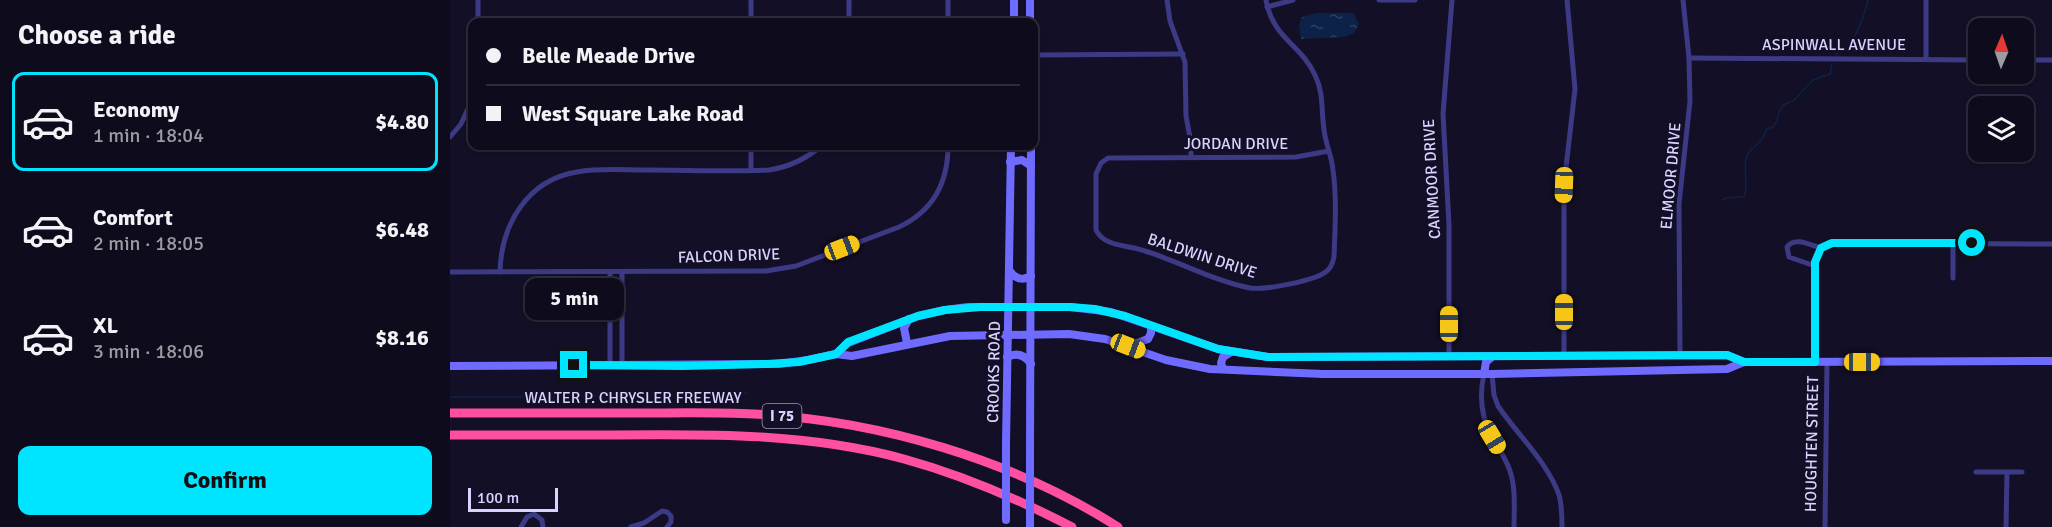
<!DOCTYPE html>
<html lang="en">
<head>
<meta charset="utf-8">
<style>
  body { margin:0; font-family:Signika,sans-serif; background:#1c1929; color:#f1f3f6; height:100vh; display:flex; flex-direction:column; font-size:22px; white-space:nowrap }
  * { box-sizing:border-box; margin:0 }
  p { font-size:20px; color:#9b9ba3 }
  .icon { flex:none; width:33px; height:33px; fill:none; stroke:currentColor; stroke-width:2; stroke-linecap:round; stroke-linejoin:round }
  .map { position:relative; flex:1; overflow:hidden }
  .side { display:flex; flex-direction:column; background:#0e0b1c; width:450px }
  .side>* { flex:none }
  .guide { position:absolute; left:18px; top:18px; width:570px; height:132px; border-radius:12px; box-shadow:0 2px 4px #0004,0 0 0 2px #2e2b3b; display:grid; align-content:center; height:132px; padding:0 18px; background:#0e0b1c }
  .needle { width:39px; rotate:2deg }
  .buttons { position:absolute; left:1518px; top:18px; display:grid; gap:12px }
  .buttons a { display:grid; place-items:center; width:66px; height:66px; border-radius:12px; background:#0e0b1c; box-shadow:0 2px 4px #0004,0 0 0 2px #2e2b3b; font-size:30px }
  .scale { position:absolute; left:18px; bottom:15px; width:90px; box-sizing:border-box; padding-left:6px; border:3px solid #d9d4ff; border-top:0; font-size:16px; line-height:21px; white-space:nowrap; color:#d9d4ff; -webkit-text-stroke:4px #130f26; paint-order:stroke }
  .end { position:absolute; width:27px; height:27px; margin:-14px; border:8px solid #00e5ff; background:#111; box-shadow:0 0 0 3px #111 }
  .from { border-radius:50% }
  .bubble { position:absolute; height:42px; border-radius:12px; background:#0e0b1c; box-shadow:0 2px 4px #0004,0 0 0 2px #2e2b3b; font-size:20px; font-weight:700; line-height:42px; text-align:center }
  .car { position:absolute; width:18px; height:36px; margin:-18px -9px; border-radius:8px; box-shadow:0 0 4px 2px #0007; background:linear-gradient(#f5c518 24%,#345 0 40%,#f5c518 0 76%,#345 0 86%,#f5c518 0) }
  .guide b { display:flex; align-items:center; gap:21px; height:57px; font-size:22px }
  .guide b+b { border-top:2px solid #2e2b3b }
  .guide i { width:15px; height:15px; background:#f1f3f6 }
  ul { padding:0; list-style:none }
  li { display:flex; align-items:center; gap:18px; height:99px; margin:0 12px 9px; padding:0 6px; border:3px solid transparent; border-radius:12px }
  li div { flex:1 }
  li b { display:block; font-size:22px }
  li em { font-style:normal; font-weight:700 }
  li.current { border-color:#00e5ff }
  li>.icon { width:54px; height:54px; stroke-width:1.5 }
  h2 { padding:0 18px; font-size:27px; line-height:72px }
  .cta { display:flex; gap:12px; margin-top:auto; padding:12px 18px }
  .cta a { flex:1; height:69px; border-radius:12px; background:#00e5ff; color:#111; font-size:24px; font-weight:700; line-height:69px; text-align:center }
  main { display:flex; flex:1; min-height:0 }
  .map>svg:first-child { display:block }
  .water { fill:url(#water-ripples) }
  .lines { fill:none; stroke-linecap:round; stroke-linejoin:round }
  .stream { stroke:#0c2248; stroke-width:1.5 }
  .minor { stroke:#3d3a85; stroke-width:5 }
  .secondary { stroke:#6f6bff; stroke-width:8 }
  .motorway { stroke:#ff4fa3; stroke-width:9 }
  .secondary-bridge { stroke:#6f6bff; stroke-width:8 }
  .route { stroke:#00e5ff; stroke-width:8 }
  .labels { text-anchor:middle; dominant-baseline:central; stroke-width:6; stroke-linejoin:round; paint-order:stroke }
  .shield { fill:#130f26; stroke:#9e99be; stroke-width:1.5 }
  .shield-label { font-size:15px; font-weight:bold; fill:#d9d4ff }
  .street-label { font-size:16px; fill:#d9d4ff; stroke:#130f26 }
</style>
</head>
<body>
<main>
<section class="side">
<h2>Choose a ride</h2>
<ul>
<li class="current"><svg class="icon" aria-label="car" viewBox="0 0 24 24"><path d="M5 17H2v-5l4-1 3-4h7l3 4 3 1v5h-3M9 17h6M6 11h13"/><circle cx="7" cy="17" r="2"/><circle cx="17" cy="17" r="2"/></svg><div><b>Economy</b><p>1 min · 18:04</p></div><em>$4.80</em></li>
<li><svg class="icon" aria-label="car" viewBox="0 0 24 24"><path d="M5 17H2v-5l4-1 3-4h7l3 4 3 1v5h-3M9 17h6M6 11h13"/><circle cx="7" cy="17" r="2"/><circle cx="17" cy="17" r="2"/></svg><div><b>Comfort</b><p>2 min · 18:05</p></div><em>$6.48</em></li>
<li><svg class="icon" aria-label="car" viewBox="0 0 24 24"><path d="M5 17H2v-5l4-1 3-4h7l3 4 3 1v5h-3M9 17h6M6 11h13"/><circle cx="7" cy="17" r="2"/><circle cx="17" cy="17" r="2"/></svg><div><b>XL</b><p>3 min · 18:06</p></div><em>$8.16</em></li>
</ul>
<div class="cta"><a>Confirm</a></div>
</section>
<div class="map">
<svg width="1602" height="527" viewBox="0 0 1602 527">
  <defs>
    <pattern id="water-ripples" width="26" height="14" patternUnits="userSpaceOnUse" patternTransform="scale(1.5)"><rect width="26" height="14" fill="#0c2248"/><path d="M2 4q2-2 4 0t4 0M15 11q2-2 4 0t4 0" fill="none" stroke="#2f4163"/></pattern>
  </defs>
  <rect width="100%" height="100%" fill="#130f26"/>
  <polygon class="water" points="866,13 903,13 909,24 904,33 894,37 851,39 849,25 852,17"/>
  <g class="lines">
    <g class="stream">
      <path d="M1386 55C1389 51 1394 49 1398 46 1406 39 1416 10 1418 0"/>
      <path d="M1272 200 1276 198 1294 197C1299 186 1293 171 1296 159 1298 150 1304 148 1310 141 1314 138 1315 132 1317 128H1322C1333 117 1323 106 1343 101L1363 80 1380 74 1382 64"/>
      <polyline points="0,397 117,397 298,393"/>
    </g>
    <g class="minor">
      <polyline points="399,0 399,22"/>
      <polyline points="717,0 720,21 735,62 736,116 741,143 741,157"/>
      <path d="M816 0C823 39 851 44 865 75 874 93 871 111 874 129 875 143 882 156 883 170 887 198 885 229 884 257 883 262 882 266 878 270 867 281 815 290 800 288 764 281 730 262 695 251 679 245 654 247 646 230V174L651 163 658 158 846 157 879 151"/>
      <polyline points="929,0 965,0"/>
      <polyline points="1476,0 1476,59"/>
      <polyline points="817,7 843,0"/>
      <polyline points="28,22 28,0"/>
      <polyline points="301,22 301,0"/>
      <polyline points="498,22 498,0"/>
      <polyline points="584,55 733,54"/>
      <polyline points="1239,58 1528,60"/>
      <polyline points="1574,60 1602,60"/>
      <polyline points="0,137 11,124 22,100"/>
      <polyline points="301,146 301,170"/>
      <path d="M1365 266 1339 257 1337 247C1345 236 1360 245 1371 248"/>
      <path d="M0 272 316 271 346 266 449 227C483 211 498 182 498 146"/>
      <path d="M50 272C51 225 77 180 127 172 149 168 173 170 196 170 237 170 278 172 319 170 339 167 356 159 371 146"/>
      <polyline points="160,272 160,364"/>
      <polyline points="172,272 172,365"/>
      <polyline points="1503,278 1503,243"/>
      <polyline points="1230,355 1229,204 1240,101 1239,58 1233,0"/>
      <polyline points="1114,356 1114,185 1125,89 1117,0"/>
      <polyline points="999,357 999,225 993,114 1002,0"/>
      <path d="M1365 362V262C1366 251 1372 246 1382 243L1602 244"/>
      <path d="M1034 374C1029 396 1031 417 1042 437 1049 449 1056 459 1060 471 1066 489 1064 508 1064 527"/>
      <path d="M1042 374 1044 395 1048 406C1067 434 1098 463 1109 495 1112 505 1112 516 1112 527"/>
      <polyline points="1526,472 1572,472"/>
      <polyline points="71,527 77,517 84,514 92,520 93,527"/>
      <polyline points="181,527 194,523 212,511 217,512 221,516 221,522 217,527"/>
      <polyline points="1375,527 1377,362"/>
      <polyline points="1556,527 1557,472"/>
    </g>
    <g class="secondary">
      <polyline points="580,0 580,22"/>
      <polyline points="564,22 564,0"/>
      <polyline points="560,162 572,160 581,166"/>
      <path d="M560 271C565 279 573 281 581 276"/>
      <polyline points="457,343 454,328 459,319"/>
      <polyline points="679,346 698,339 701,333 701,326"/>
      <polyline points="386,354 398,343 468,316 495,310 518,307 620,307 661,312 768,349 818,357 1277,355 1294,362"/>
      <path d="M557 357C567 352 575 355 581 364"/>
      <polyline points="0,366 329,364 358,360 386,354 402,356 500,336 619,334 655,339 716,360 760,369 873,374 1042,374 1277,369 1294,362 1602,361"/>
      <polyline points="773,369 771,363 773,357 781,352"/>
      <polyline points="1034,374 1036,362 1042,357"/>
      <polyline points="556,443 561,146"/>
      <polyline points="580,454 581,146"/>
    </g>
    <g class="motorway">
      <path d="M0 413C62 413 124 413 186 413 225 413 265 412 304 414 429 420 563 460 668 527"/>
      <path d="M0 435C55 435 109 435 164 435 261 434 359 433 454 459 512 475 568 499 622 527"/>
    </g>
    <g class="secondary-bridge">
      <polyline points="556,520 556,443"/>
      <polyline points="580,527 580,454"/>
    </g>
  </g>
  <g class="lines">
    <polyline class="route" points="124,365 233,366 317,364 349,362 386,354 398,342 468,316 495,310 530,307 620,307 645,309 675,316 768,349 818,357 1277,355 1294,362 1365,362 1365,262 1371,248 1382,243 1522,243"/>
  </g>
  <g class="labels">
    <rect class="shield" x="312.5" y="404" width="39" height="24" rx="4.5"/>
    <g class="shield-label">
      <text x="332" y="416">I 75</text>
    </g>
    <g class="street-label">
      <text x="1384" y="45">ASPINWALL AVENUE</text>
      <text x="786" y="144">JORDAN DRIVE</text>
      <text transform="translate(1221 176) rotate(-85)">ELMOOR DRIVE</text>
      <text transform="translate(982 179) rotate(-93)">CANMOOR DRIVE</text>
      <text transform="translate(279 256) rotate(-2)">FALCON DRIVE</text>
      <text transform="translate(752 256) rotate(18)">BALDWIN DRIVE</text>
      <text transform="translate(544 372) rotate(-89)">CROOKS ROAD</text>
      <text x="183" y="398">WALTER P. CHRYSLER FREEWAY</text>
      <text transform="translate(1362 444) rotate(-89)">HOUGHTEN STREET</text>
    </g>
  </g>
</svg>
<div class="buttons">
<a><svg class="needle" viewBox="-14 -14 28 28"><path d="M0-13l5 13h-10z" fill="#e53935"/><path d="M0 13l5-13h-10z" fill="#9b9ba3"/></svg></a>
<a><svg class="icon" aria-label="layers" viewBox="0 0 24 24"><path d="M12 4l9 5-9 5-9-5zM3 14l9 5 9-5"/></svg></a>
</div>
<div class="scale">100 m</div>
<i class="end from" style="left:1522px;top:243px"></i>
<i class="end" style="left:124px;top:365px"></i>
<div class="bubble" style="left:75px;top:278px;width:99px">5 min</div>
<i class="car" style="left:1114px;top:185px;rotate:182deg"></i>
<i class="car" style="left:392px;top:248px;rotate:69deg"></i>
<i class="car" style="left:1114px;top:312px;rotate:0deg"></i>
<i class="car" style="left:999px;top:324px;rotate:0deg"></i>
<i class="car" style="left:678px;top:346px;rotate:111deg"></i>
<i class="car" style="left:1412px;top:362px;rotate:90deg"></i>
<i class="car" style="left:1042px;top:437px;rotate:149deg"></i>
<div class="guide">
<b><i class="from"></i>Belle Meade Drive</b>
<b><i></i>West Square Lake Road</b>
</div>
</div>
</main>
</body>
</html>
